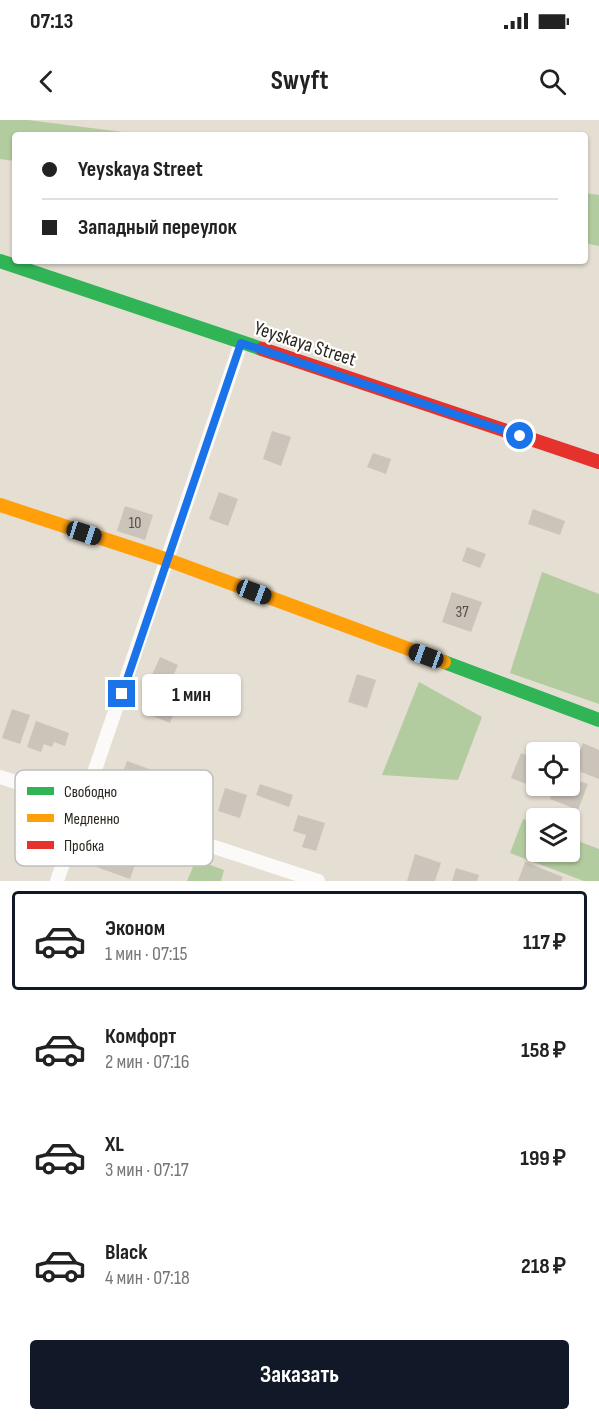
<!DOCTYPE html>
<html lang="ru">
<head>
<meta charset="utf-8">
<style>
  body { margin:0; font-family:"Sofia Sans Condensed",sans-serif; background:#f2f2f2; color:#222; height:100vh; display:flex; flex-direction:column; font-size:22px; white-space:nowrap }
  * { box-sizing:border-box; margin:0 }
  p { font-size:20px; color:#767676 }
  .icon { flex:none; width:33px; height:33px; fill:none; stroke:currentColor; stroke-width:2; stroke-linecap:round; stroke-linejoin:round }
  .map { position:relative; height:761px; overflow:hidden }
  .panel { display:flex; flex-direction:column; background:#fff; flex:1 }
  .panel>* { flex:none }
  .guide { position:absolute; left:12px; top:12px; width:576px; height:132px; border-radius:6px; box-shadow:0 2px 4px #0004; display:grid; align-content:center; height:132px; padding:0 30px; background:#fff }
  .buttons { position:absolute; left:526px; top:622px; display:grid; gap:12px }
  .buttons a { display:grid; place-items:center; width:54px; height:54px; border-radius:6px; background:#fff; box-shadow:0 2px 4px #0004; font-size:30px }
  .end { position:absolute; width:27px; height:27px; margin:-14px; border:8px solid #1a73e8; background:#fff; box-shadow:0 0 0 3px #fff }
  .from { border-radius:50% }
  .bubble { position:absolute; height:42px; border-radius:6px; background:#fff; box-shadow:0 2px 4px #0004; font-size:20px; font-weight:700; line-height:42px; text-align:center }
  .car { position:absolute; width:18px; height:36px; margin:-18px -9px; border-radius:8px; box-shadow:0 0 4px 2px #0007; background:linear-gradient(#222 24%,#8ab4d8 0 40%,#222 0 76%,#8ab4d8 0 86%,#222 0) }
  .guide b { display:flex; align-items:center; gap:21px; height:57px; font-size:22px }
  .guide b+b { border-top:2px solid #e0e0e0 }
  .guide i { width:15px; height:15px; background:#222 }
  ul { padding:10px 0 0; list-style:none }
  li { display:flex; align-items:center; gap:18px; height:99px; margin:0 12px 9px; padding:0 18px; border:3px solid transparent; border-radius:6px }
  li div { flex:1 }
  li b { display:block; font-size:22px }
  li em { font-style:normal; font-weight:700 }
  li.active { border-color:#111827 }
  li>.icon { width:54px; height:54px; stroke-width:1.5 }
  .action { display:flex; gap:12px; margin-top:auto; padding:12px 30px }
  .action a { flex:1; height:69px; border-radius:6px; background:#111827; color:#fff; font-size:24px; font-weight:700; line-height:69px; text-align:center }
  .status { display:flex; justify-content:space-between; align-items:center; height:42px; padding:0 30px; background:#fff; direction:ltr }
  .status svg { height:16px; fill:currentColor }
  header { display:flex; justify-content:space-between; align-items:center; height:78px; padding:0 30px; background:#fff; font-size:27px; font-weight:700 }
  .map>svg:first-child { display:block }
  .forest { fill:#b2cc9f }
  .building { fill:#cbc4bb }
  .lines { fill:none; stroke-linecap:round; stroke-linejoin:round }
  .street { stroke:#fbfaf8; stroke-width:14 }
  .fast { stroke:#30b455; stroke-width:14 }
  .slow { stroke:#ff9f0a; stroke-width:14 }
  .jam { stroke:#e5322d; stroke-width:14 }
  .route { stroke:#1a73e8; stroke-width:8 }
  .labels { text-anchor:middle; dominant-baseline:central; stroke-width:4.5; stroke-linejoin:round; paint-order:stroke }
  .number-label { font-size:16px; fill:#534e45 }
  .street-label { font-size:20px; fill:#2b261e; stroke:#fff }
  .key { fill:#fff; stroke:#bfbebc; stroke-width:1.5 }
  .key-label { font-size:16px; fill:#2b261e }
</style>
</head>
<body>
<div class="status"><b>07:13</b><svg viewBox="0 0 49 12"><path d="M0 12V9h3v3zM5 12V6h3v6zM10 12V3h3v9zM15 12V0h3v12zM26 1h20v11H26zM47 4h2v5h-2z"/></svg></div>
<header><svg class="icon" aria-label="back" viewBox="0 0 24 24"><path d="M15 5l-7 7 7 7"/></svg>Swyft<svg class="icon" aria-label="search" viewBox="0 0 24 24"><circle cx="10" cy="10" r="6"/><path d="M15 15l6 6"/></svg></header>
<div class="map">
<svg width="599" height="761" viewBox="0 0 599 761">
  <rect width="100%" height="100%" fill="#e5ded2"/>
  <g class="forest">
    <polygon points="0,0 28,0 146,15 15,15 15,41 0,39"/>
    <polygon points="585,73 599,75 599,126 585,123"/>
    <polygon points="542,452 599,474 599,584 510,553"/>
    <polygon points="419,562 482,597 458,660 382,655"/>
    <polygon points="523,699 537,705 537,732 570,732 570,718 599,729 599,761 584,761 510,733"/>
    <polygon points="196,740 224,750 221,761 187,761"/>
  </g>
  <g class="building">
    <polygon points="272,311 291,317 281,346 263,339"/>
    <polygon points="373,333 391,339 386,354 367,347"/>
    <polygon points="219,372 238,379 228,406 209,399"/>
    <polygon points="125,386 153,395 145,420 117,411"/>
    <polygon points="533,389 565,401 560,415 528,404"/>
    <polygon points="467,427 486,434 480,448 462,441"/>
    <polygon points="452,472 482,482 471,512 442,502"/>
    <polygon points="160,537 178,545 170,563 152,555"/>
    <polygon points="357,554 376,560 367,588 348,582"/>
    <polygon points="151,572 178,582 170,603 143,592"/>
    <polygon points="12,589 30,595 20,624 2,618"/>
    <polygon points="36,601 69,613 65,626 54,622 52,627 44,624 41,632 27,627"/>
    <polygon points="583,623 599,630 599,659 573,649"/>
    <polygon points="521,633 537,639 539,669 511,658"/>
    <polygon points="127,641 152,650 144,672 119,663"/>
    <polygon points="570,658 588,664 578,690 550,679 555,666 570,666"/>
    <polygon points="260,664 293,675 289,687 256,675"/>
    <polygon points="225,668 247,675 240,698 218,691"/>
    <polygon points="298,695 325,703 316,731 302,727 306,715 293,711"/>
    <polygon points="99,713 141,728 130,759 88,744"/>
    <polygon points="415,734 441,743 435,761 407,761"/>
    <polygon points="525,742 563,757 561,761 518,761"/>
    <polygon points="456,748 479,755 477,761 452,761"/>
  </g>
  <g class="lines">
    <g class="street">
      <polyline points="0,657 318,761"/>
      <polyline points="57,761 241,223"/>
    </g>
    <g class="fast">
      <polyline points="0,141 262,229"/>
      <polyline points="444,542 599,600"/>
    </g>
    <polyline class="slow" points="0,385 168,440 444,542"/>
    <polyline class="jam" points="262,229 599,342"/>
  </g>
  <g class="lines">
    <polyline class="route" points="122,574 241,223 520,316"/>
  </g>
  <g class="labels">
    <g class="number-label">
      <text x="135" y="403">10</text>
      <text x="462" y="492">37</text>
    </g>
    <g class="street-label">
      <text transform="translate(305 224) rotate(18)">Yeyskaya Street</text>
    </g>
  </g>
  <rect x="15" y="650" width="198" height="96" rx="9" class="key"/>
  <rect x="27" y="667" width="27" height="8" fill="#30b455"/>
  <rect x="27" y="694" width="27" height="8" fill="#ff9f0a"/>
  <rect x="27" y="721" width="27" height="8" fill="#e5322d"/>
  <g class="key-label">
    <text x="64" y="677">Свободно</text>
    <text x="64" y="704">Медленно</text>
    <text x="64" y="731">Пробка</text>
  </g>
</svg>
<div class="buttons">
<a><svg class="icon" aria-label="locate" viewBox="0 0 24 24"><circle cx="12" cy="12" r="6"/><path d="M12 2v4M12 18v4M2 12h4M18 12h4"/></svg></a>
<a><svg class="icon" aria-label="layers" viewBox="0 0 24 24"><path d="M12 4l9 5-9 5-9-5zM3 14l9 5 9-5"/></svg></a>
</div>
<i class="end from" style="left:520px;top:316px"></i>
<i class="end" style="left:122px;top:574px"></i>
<div class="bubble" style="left:142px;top:554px;width:99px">1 мин</div>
<i class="car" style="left:84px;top:413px;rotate:108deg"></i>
<i class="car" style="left:254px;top:472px;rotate:111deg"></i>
<i class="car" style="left:426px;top:536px;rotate:290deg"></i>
<div class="guide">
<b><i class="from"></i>Yeyskaya Street</b>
<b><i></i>Западный переулок</b>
</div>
</div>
<section class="panel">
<ul>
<li class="active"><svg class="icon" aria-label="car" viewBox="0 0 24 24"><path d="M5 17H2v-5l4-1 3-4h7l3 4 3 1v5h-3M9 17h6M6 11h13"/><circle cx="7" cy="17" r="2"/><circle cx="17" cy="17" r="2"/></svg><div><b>Эконом</b><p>1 мин · 07:15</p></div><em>117 ₽</em></li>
<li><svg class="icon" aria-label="car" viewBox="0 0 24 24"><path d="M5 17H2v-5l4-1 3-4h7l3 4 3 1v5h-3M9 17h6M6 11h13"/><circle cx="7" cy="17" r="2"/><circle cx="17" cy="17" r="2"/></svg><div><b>Комфорт</b><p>2 мин · 07:16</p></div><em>158 ₽</em></li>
<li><svg class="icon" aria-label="car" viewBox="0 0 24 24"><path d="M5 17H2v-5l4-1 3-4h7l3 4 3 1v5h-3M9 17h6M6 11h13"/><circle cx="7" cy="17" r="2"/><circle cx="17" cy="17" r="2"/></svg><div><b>XL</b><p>3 мин · 07:17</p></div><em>199 ₽</em></li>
<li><svg class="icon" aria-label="car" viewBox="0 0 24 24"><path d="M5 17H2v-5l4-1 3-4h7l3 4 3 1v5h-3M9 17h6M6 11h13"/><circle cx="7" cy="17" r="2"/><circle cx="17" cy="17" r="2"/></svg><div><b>Black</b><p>4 мин · 07:18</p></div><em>218 ₽</em></li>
</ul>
<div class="action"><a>Заказать</a></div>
</section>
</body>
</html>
